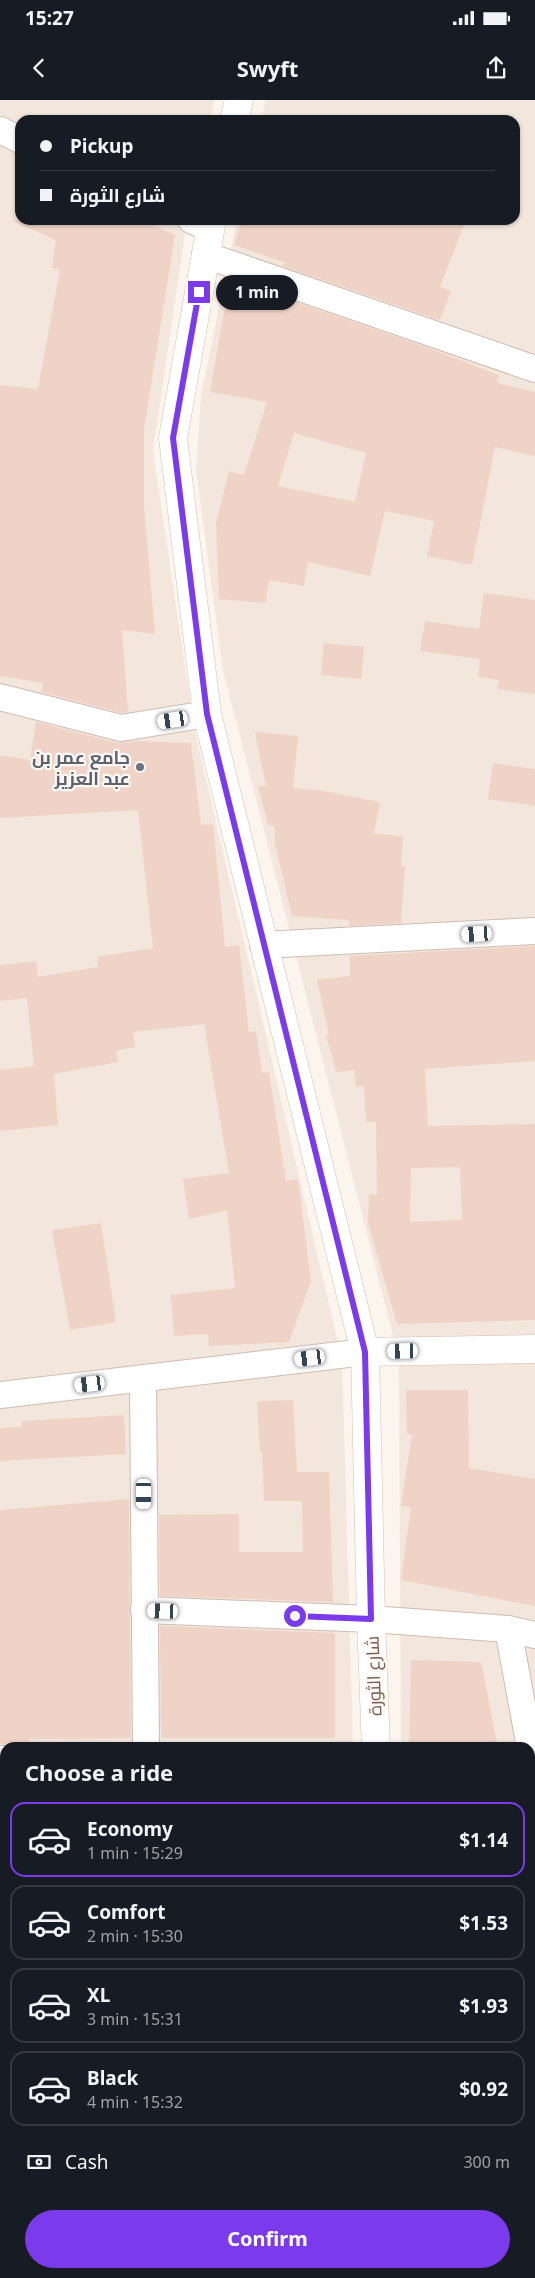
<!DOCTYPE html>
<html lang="en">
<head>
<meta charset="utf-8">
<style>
  body { margin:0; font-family:"Noto Sans",Cairo,sans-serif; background:#242831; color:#f1f3f6; height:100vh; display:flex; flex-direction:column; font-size:19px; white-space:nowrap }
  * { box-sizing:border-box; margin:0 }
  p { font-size:16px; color:#9ea1a6 }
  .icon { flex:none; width:28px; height:28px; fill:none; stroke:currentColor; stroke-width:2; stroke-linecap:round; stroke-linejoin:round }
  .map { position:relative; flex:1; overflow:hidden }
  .side { position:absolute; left:0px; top:1642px; width:535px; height:536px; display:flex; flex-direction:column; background:#171b24; border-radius:15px 15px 0 0; box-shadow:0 1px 4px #0004 }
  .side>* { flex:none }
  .guide { position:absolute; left:15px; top:15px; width:505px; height:110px; border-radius:15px; box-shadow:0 1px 4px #0004; display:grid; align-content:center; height:110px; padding:0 25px; background:#171b24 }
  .end { position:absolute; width:22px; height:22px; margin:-11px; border:6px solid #7c3aed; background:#fff; box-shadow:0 0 0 2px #fff }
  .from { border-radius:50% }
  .bubble { position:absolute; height:35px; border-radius:18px; background:#171b24; box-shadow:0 1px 4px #0004; font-size:16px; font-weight:700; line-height:35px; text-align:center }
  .car { position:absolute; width:15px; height:30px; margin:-15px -8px; border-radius:6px; box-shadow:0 0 4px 1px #0007; background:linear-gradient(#fff 24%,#345 0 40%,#fff 0 76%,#345 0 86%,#fff 0) }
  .guide b { display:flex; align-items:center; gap:18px; height:48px; font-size:19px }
  .guide b+b { border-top:1px solid #363941 }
  .guide i { width:12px; height:12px; background:#f1f3f6 }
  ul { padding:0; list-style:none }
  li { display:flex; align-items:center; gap:15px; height:75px; margin:0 10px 8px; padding:0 15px; border:2px solid #363941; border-radius:15px }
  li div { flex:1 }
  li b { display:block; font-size:19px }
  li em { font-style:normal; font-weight:700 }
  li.selected { border-color:#7c3aed }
  li>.icon { width:45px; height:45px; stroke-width:1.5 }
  h2 { padding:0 25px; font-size:22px; line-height:60px }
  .pay { display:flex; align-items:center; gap:12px; height:55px; padding:0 25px; font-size:19px }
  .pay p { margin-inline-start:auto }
  .primary-button { display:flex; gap:10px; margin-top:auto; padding:10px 25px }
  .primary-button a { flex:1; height:58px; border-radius:30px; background:#7c3aed; color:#fff; font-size:20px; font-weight:700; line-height:58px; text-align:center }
  .status { display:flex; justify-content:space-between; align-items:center; height:35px; padding:0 25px; background:#171b24; direction:ltr }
  .status svg { height:14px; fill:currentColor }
  header { display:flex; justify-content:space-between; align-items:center; height:65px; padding:0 25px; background:#171b24; font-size:22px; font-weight:700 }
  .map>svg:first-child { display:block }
  .residential { fill:#f3e6dc }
  .building { fill:#efd3c7; fill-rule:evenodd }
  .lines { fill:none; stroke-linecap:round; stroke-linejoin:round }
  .street-casing { stroke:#cebdb3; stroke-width:28 }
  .secondary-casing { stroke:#d3beb3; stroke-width:29 }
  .street { stroke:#fff; stroke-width:26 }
  .secondary { stroke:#fff; stroke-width:28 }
  .route { stroke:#7c3aed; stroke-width:6 }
  .worship-dot { fill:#6b7280; stroke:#fef9f4; stroke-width:2 }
  .labels { text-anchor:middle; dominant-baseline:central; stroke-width:4.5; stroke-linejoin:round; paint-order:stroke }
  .worship-label { font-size:18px; font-weight:bold; fill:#5b616d; stroke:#fef9f4; text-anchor:end }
  .street-label { font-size:18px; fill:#765b51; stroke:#fef9f4 }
</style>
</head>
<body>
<div class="status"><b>15:27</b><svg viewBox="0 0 49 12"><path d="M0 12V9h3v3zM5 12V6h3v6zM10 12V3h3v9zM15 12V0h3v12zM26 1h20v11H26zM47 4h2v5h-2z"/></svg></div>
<header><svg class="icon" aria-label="back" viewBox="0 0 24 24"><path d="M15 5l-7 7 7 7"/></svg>Swyft<svg class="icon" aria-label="share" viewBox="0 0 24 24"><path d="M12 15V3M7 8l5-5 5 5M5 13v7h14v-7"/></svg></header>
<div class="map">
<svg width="535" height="2178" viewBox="0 0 535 2178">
  <rect width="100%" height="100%" fill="#fcf5ed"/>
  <g class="residential">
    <polygon points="0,0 214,0 210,20 20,20 20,120 187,120 153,351 194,628 342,1260 353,1647 5,1648 5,2174 364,2174 364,2178 0,2178"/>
    <polygon points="266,0 535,0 535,2178 407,2178 407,2174 530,2174 530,1648 401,1647 399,1259 223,570 196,369 201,296 237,120 515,120 515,20 261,20"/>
  </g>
  <g class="building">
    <polygon points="11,120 142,120 175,135 144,329 144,406 155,534 122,530 128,612 122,613 41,592 43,583 0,576 0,285 38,289 60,169 52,168 56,140"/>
    <polygon points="242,120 466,120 440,187 451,191 440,220 282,166 286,163 234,145"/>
    <path d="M241 183 431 249 499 275 497 283 535 292V356L495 347 472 465 427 456 434 421 385 411 370 476 308 462 304 486 269 480 265 503 219 499 216 423 229 371 244 375 267 302 210 292 227 194 231 188ZM294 333 366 353 355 402 278 386Z"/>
    <polygon points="484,493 535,500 535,594 497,589 499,580 478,577 480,559 420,551 425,521 479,529"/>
    <polygon points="324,543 364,547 361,579 321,575"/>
    <polygon points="36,622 118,643 135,641 191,643 201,725 213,724 225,847 239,845 249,932 256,931 262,973 269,972 286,1081 298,1079 311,1181 289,1242 209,1246 208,1234 174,1236 171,1195 235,1188 227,1110 189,1119 183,1079 229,1073 204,924 133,932 135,947 116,951 118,962 54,974 58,1025 0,1031 0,970 34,966 27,898 0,901 0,865 36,861 38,877 98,867 97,857 153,848 138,710 0,718 0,655 30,660"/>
    <polygon points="255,632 298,636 293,688 324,691 380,702 374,734 403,736 401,766 405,766 401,823 349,826 349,820 292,816 275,744 275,726 268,725 258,686 266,686"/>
    <polygon points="493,663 535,669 535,706 488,699"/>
    <path d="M535 846V961L425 969 428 1026 535 1024V1220L397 1224 368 1123 369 1094 377 1095 376 1022H366L364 986 356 987 355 970 336 972 326 935H329L317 880 350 876V856ZM460 1067 462 1120 410 1122 411 1068Z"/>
    <polygon points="101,1123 116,1222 70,1230 52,1130"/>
    <polygon points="406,1290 468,1290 469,1368 535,1379 535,1506 401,1480 411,1407 401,1406 412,1334 407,1334"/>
    <polygon points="293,1300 297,1372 329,1372 333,1502 160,1496 159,1415 239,1414 239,1452 303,1452 302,1401 264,1401 262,1352 260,1352 257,1301"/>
    <polygon points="124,1315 126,1354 0,1361 0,1328 22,1327 22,1321"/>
    <polygon points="129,1399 131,1638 29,1639 30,1645 0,1644 0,1410"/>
    <polygon points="160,1526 335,1533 335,1638 161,1638"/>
    <polygon points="411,1560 481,1562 498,1648 409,1648"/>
  </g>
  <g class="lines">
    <g class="street-casing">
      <g id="street">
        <polyline points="0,30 20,40"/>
        <polyline points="191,120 210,129"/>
        <polyline points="205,155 535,269"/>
        <polyline points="0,597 121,628 207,614"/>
        <polyline points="263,845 535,831"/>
        <polyline points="143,1278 146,1648"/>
        <polyline points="0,1295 365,1252"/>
        <polyline points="144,1510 371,1519 508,1529 535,1535"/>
        <polyline points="508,1529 535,1674"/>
        <polyline points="0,1659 5,1659"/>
        <polyline points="0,2072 5,2072"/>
        <polyline points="530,2087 535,2088"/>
      </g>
    </g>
    <g class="secondary-casing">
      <g id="secondary">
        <polyline points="234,20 239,0"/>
        <polyline points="212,120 173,338 207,614 365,1252 371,1519 376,1648"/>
        <polyline points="365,1252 535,1249"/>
        <polyline points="391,2174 391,2178"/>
      </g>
    </g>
    <use href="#street" class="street"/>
    <use href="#secondary" class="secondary"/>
  </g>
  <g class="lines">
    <polyline class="route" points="199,192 173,338 207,614 365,1252 371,1519 295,1516"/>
  </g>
  <circle class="worship-dot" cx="140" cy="667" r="5"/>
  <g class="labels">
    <g class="worship-label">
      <text x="130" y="657">جامع عمر بن<tspan x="130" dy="21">عبد العزيز</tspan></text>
    </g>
    <g class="street-label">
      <text transform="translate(373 1576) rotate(-92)">شارع الثورة</text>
    </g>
  </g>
</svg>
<i class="end from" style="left:295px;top:1516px"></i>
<i class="end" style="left:199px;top:192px"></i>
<div class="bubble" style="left:216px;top:175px;width:82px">1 min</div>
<i class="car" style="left:173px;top:620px;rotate:261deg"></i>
<i class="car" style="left:477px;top:834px;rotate:267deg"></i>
<i class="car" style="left:403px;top:1251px;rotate:269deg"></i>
<i class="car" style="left:310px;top:1258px;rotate:263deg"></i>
<i class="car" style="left:90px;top:1284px;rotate:263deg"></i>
<i class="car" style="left:144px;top:1394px;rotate:180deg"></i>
<i class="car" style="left:163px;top:1511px;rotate:272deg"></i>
<div class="guide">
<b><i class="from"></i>Pickup</b>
<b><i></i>شارع الثورة</b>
</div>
<section class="side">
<h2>Choose a ride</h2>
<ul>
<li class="selected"><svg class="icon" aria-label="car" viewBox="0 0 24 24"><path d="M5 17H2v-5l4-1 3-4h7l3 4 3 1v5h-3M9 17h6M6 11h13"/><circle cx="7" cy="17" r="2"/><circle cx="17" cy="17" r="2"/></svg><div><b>Economy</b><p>1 min · 15:29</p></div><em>$1.14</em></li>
<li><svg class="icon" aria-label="car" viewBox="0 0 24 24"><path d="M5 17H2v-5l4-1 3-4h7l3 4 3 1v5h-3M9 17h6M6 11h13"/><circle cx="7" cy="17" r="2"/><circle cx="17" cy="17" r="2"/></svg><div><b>Comfort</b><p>2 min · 15:30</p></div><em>$1.53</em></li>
<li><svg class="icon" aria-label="car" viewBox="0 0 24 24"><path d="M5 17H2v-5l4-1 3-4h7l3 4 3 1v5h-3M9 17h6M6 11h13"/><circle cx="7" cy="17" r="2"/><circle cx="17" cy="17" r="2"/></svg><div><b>XL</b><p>3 min · 15:31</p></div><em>$1.93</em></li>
<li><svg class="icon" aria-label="car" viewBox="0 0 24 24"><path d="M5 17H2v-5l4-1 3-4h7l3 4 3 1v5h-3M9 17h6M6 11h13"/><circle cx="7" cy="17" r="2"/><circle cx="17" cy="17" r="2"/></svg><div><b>Black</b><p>4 min · 15:32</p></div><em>$0.92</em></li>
</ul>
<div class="pay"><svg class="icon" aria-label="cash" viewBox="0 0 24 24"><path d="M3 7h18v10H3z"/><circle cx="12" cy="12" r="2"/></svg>Cash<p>300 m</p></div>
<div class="primary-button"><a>Confirm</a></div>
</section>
</div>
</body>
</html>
